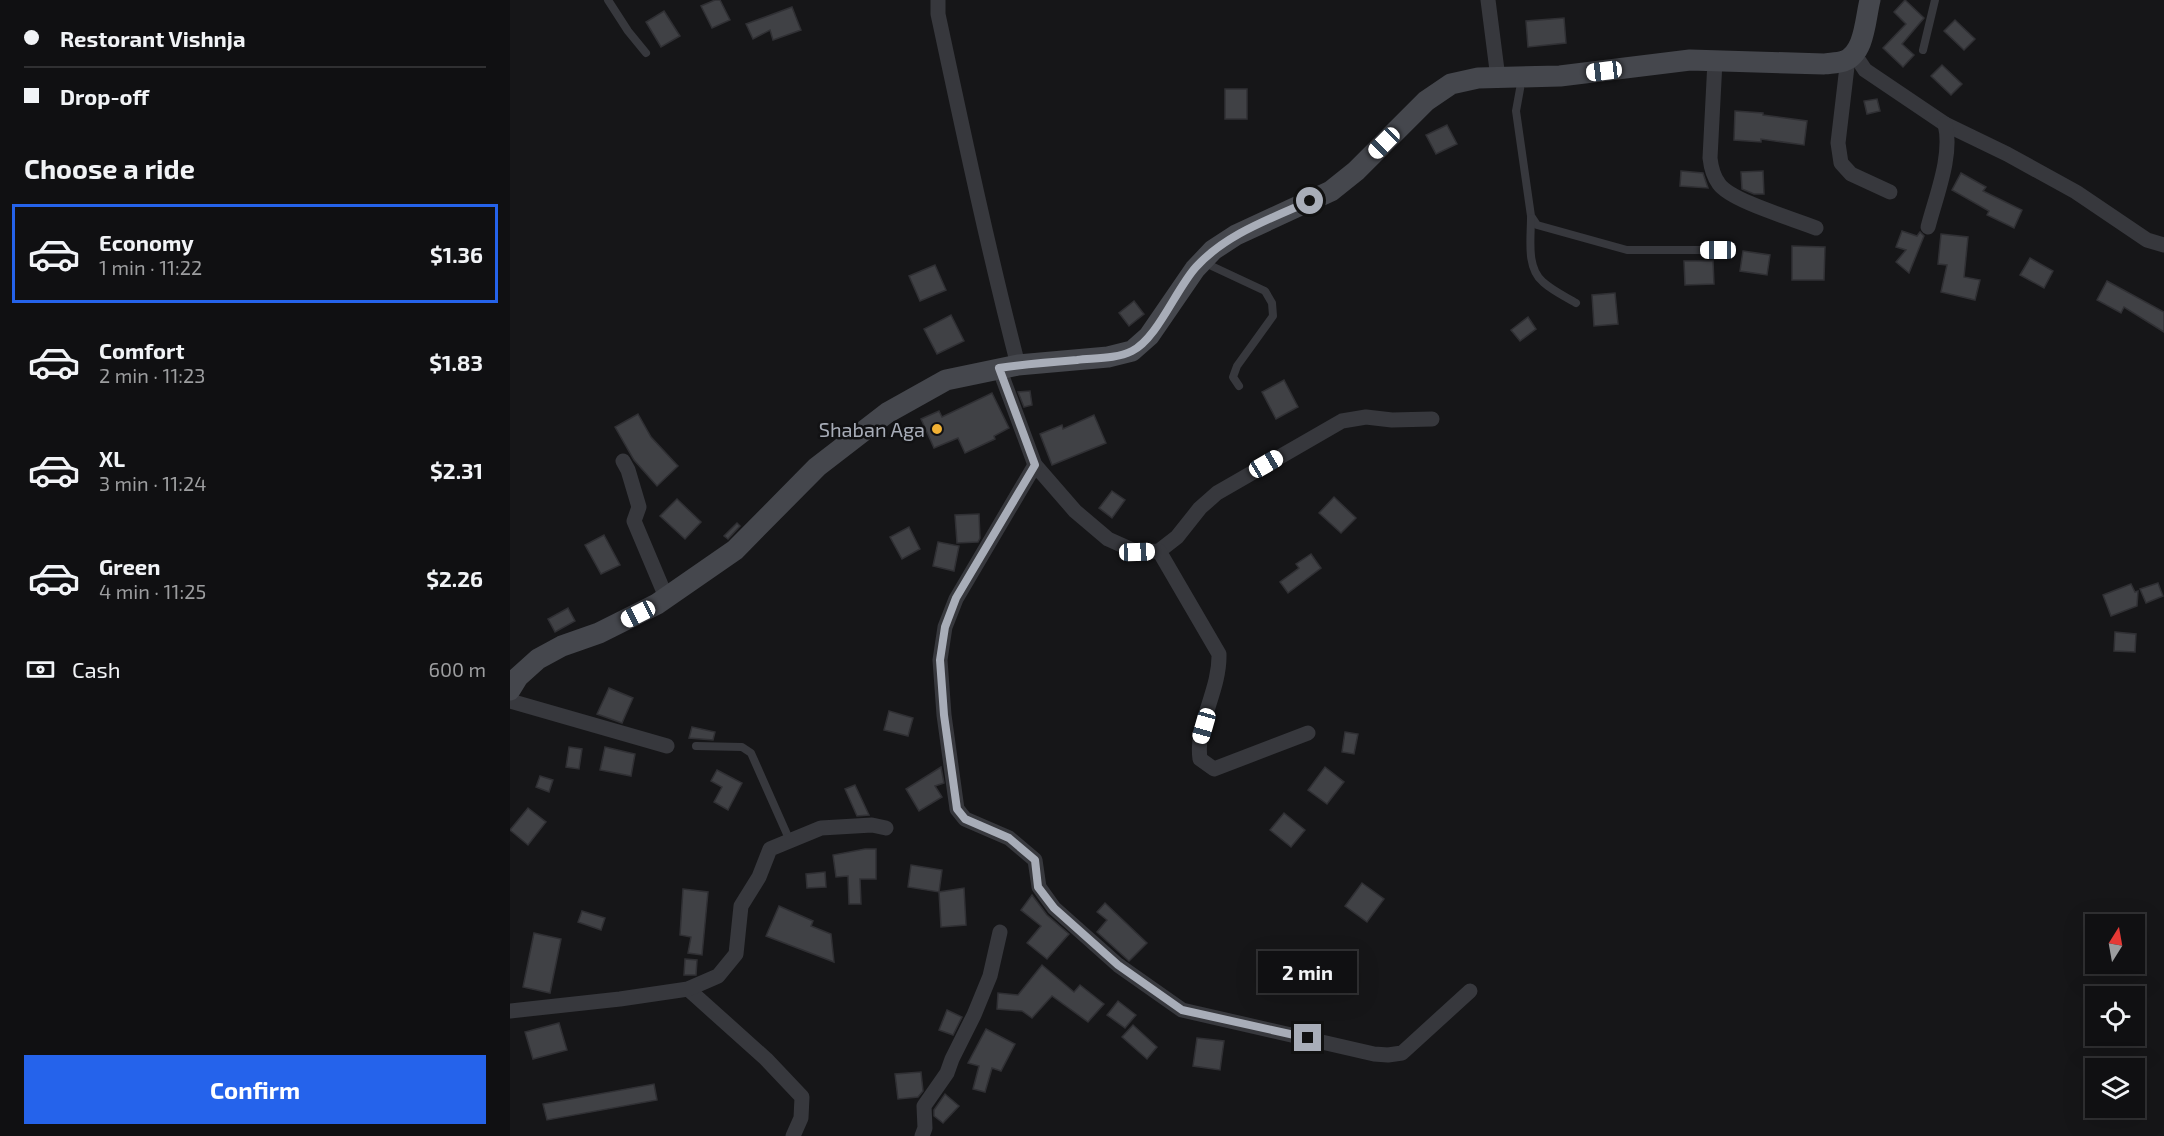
<!DOCTYPE html>
<html lang="en">
<head>
<meta charset="utf-8">
<style>
  body { margin:0; font-family:"Exo 2",sans-serif; background:#19191b; color:#f1f3f6; height:100vh; display:flex; flex-direction:column; font-size:22px; white-space:nowrap }
  * { box-sizing:border-box; margin:0 }
  p { font-size:20px; color:#9c9d9f }
  .icon { flex:none; width:33px; height:33px; fill:none; stroke:currentColor; stroke-width:2; stroke-linecap:round; stroke-linejoin:round }
  .map { position:relative; flex:1; overflow:hidden }
  .sheet { display:flex; flex-direction:column; background:#101012; width:510px }
  .sheet>* { flex:none }
  .banner { display:grid; align-content:center; height:132px; padding:0 24px; background:#101012 }
  .needle { width:39px; rotate:11deg }
  .tools { position:absolute; left:1575px; top:914px; display:grid; gap:12px }
  .tools a { display:grid; place-items:center; width:60px; height:60px; border-radius:0px; background:#101012; box-shadow:0 6px 24px #0002,0 0 0 2px #303032; font-size:30px }
  .end { position:absolute; width:27px; height:27px; margin:-14px; border:8px solid #a8adb8; background:#111; box-shadow:0 0 0 3px #111 }
  .from { border-radius:50% }
  .bubble { position:absolute; height:42px; border-radius:0px; background:#101012; box-shadow:0 6px 24px #0002,0 0 0 2px #303032; font-size:20px; font-weight:700; line-height:42px; text-align:center }
  .car { position:absolute; width:18px; height:36px; margin:-18px -9px; border-radius:8px; box-shadow:0 0 4px 2px #0007; background:linear-gradient(#fff 24%,#345 0 40%,#fff 0 76%,#345 0 86%,#fff 0) }
  .banner b { display:flex; align-items:center; gap:21px; height:57px; font-size:22px }
  .banner b+b { border-top:2px solid #303032 }
  .banner i { width:15px; height:15px; background:#f1f3f6 }
  ul { padding:0; list-style:none }
  li { display:flex; align-items:center; gap:18px; height:99px; margin:0 12px 9px; padding:0 12px; border:3px solid transparent; border-radius:0px }
  li div { flex:1 }
  li b { display:block; font-size:22px }
  li em { font-style:normal; font-weight:700 }
  li.active { border-color:#2563eb }
  li>.icon { width:54px; height:54px; stroke-width:1.5 }
  h2 { padding:0 24px; font-size:27px; line-height:72px }
  .pay { display:flex; align-items:center; gap:15px; height:66px; padding:0 24px; font-size:22px }
  .pay p { margin-inline-start:auto }
  .primary-button { display:flex; gap:12px; margin-top:auto; padding:12px 24px }
  .primary-button a { flex:1; height:69px; border-radius:0px; background:#2563eb; color:#fff; font-size:24px; font-weight:700; line-height:69px; text-align:center }
  main { display:flex; flex:1; min-height:0 }
  .map>svg:first-child { display:block }
  .building { fill:#404145; stroke:#303034; stroke-width:1.5 }
  .lines { fill:none; stroke-linecap:round; stroke-linejoin:round }
  .lane { stroke:#37383d; stroke-width:8 }
  .street { stroke:#37383d; stroke-width:15 }
  .secondary { stroke:#45474d; stroke-width:21 }
  .route { stroke:#a8adb8; stroke-width:8 }
  .poi-dot { fill:#f2b134; stroke:#111113; stroke-width:2 }
  .labels { text-anchor:middle; dominant-baseline:central; stroke-width:5; stroke-linejoin:round; paint-order:stroke }
  .poi-label { font-size:20px; fill:#a8adb8; stroke:#111113; text-anchor:end }
</style>
</head>
<body>
<main>
<section class="sheet">
<div class="banner">
<b><i class="from"></i>Restorant Vishnja</b>
<b><i></i>Drop-off</b>
</div>
<h2>Choose a ride</h2>
<ul>
<li class="active"><svg class="icon" aria-label="car" viewBox="0 0 24 24"><path d="M5 17H2v-5l4-1 3-4h7l3 4 3 1v5h-3M9 17h6M6 11h13"/><circle cx="7" cy="17" r="2"/><circle cx="17" cy="17" r="2"/></svg><div><b>Economy</b><p>1 min · 11:22</p></div><em>$1.36</em></li>
<li><svg class="icon" aria-label="car" viewBox="0 0 24 24"><path d="M5 17H2v-5l4-1 3-4h7l3 4 3 1v5h-3M9 17h6M6 11h13"/><circle cx="7" cy="17" r="2"/><circle cx="17" cy="17" r="2"/></svg><div><b>Comfort</b><p>2 min · 11:23</p></div><em>$1.83</em></li>
<li><svg class="icon" aria-label="car" viewBox="0 0 24 24"><path d="M5 17H2v-5l4-1 3-4h7l3 4 3 1v5h-3M9 17h6M6 11h13"/><circle cx="7" cy="17" r="2"/><circle cx="17" cy="17" r="2"/></svg><div><b>XL</b><p>3 min · 11:24</p></div><em>$2.31</em></li>
<li><svg class="icon" aria-label="car" viewBox="0 0 24 24"><path d="M5 17H2v-5l4-1 3-4h7l3 4 3 1v5h-3M9 17h6M6 11h13"/><circle cx="7" cy="17" r="2"/><circle cx="17" cy="17" r="2"/></svg><div><b>Green</b><p>4 min · 11:25</p></div><em>$2.26</em></li>
</ul>
<div class="pay"><svg class="icon" aria-label="cash" viewBox="0 0 24 24"><path d="M3 7h18v10H3z"/><circle cx="12" cy="12" r="2"/></svg>Cash<p>600 m</p></div>
<div class="primary-button"><a>Confirm</a></div>
</section>
<div class="map">
<svg width="1654" height="1136" viewBox="0 0 1654 1136">
  <rect width="100%" height="100%" fill="#161618"/>
  <g class="building">
    <polygon points="205,0 210,0 220,20 202,28 191,6"/>
    <polygon points="1395,0 1414,18 1392,44 1404,55 1393,67 1373,48 1396,24 1384,12"/>
    <polygon points="282,7 291,30 263,40 260,30 243,39 236,24"/>
    <polygon points="154,11 170,36 151,47 136,22"/>
    <polygon points="1054,18 1056,43 1018,47 1016,21"/>
    <polygon points="1445,20 1465,39 1454,50 1434,31"/>
    <polygon points="1432,65 1452,84 1441,95 1421,76"/>
    <rect x="715" y="89" width="22" height="30"/>
    <polygon points="1367,99 1370,111 1357,114 1354,101"/>
    <polygon points="1225,111 1253,113 1253,115 1297,121 1294,145 1251,139 1251,142 1224,140"/>
    <polygon points="937,125 947,144 926,154 916,135"/>
    <polygon points="1171,171 1193,173 1198,188 1170,186"/>
    <polygon points="1253,171 1254,194 1244,194 1232,189 1231,172"/>
    <polygon points="1451,173 1476,187 1473,191 1512,210 1504,228 1477,215 1479,211 1442,190"/>
    <polygon points="1392,231 1407,236 1410,232 1414,236 1399,273 1386,262 1396,250 1386,247"/>
    <polygon points="1431,234 1458,237 1454,277 1470,280 1465,300 1431,292 1437,265 1428,264"/>
    <polygon points="1282,246 1315,247 1314,280 1282,280"/>
    <polygon points="1233,251 1260,255 1257,275 1230,271"/>
    <polygon points="1520,258 1543,271 1534,288 1510,275"/>
    <polygon points="1174,261 1203,261 1204,284 1175,285"/>
    <polygon points="425,265 436,290 410,301 399,276"/>
    <polygon points="1597,281 1654,312 1654,332 1614,307 1611,313 1587,300"/>
    <polygon points="1105,293 1108,324 1084,326 1082,295"/>
    <polygon points="624,301 634,314 619,326 609,313"/>
    <polygon points="441,315 454,341 427,354 414,329"/>
    <polygon points="1018,317 1026,329 1010,341 1001,330"/>
    <polygon points="774,380 788,407 766,419 752,392"/>
    <polygon points="520,391 522,405 514,407 508,392"/>
    <polygon points="482,393 499,428 484,436 485,439 455,453 448,438 424,448 411,419 429,411 432,417"/>
    <polygon points="128,414 141,437 168,466 147,486 124,460 105,427"/>
    <polygon points="584,415 596,443 542,465 530,434 552,425 553,429"/>
    <polygon points="602,491 615,500 602,518 589,508"/>
    <polygon points="824,497 846,518 831,533 809,513"/>
    <polygon points="167,499 191,522 175,539 150,516"/>
    <polygon points="469,514 470,538 468,542 447,543 445,515"/>
    <polygon points="227,523 230,526 218,539 214,536"/>
    <polygon points="399,527 410,549 392,559 380,537"/>
    <polygon points="94,535 110,565 91,574 75,545"/>
    <polygon points="428,542 449,546 444,571 423,566"/>
    <polygon points="801,554 811,568 778,593 770,582 789,568 786,564"/>
    <polygon points="1648,583 1653,596 1636,603 1630,589"/>
    <polygon points="1621,584 1625,592 1628,591 1627,606 1601,616 1593,595"/>
    <polygon points="58,608 65,621 45,632 38,619"/>
    <polygon points="1605,632 1626,634 1625,652 1604,651"/>
    <polygon points="99,688 123,698 112,723 87,714"/>
    <polygon points="379,711 403,718 398,736 374,730"/>
    <polygon points="182,727 205,732 203,740 179,738"/>
    <polygon points="835,732 848,734 844,754 832,752"/>
    <polygon points="59,747 72,749 69,769 56,767"/>
    <polygon points="95,747 125,754 121,776 90,770"/>
    <polygon points="431,767 434,783 425,786 432,797 409,811 396,789"/>
    <polygon points="815,767 834,782 817,804 798,790"/>
    <polygon points="207,770 232,783 218,810 204,802 212,787 201,781"/>
    <polygon points="30,776 43,780 39,792 26,787"/>
    <polygon points="345,785 359,815 347,816 335,789"/>
    <polygon points="18,808 36,822 18,845 0,830"/>
    <polygon points="774,813 795,830 781,847 760,830"/>
    <polygon points="355,849 366,849 366,879 350,879 351,904 339,904 338,876 326,877 323,855"/>
    <polygon points="401,865 432,870 429,892 398,887"/>
    <polygon points="315,872 316,887 297,888 296,874"/>
    <polygon points="852,883 874,899 857,922 835,906"/>
    <polygon points="454,888 456,925 431,927 429,892"/>
    <polygon points="173,889 198,892 192,955 178,953 181,937 170,935"/>
    <polygon points="522,895 537,915 559,934 537,959 517,943 531,926 511,910"/>
    <polygon points="595,903 637,943 619,961 587,932 597,920 587,912"/>
    <polygon points="269,906 303,921 301,926 321,934 324,962 256,936"/>
    <polygon points="72,911 95,918 91,930 68,922"/>
    <polygon points="24,933 51,939 40,993 13,987"/>
    <polygon points="175,959 187,960 186,975 174,975"/>
    <polygon points="532,965 564,992 570,985 594,1004 578,1022 542,996 522,1018 512,1011 487,1009 488,993 508,995"/>
    <polygon points="608,1001 626,1015 615,1028 597,1015"/>
    <polygon points="437,1010 452,1017 443,1035 429,1030"/>
    <polygon points="49,1023 57,1050 23,1059 15,1032"/>
    <polygon points="623,1025 647,1047 637,1059 612,1037"/>
    <polygon points="476,1029 505,1044 491,1071 482,1068 475,1092 463,1089 469,1066 458,1063"/>
    <polygon points="687,1038 714,1041 710,1070 683,1066"/>
    <polygon points="411,1072 413,1091 408,1097 388,1099 385,1074"/>
    <polygon points="144,1084 147,1100 37,1120 33,1104"/>
    <polygon points="435,1094 449,1106 433,1123 424,1116 424,1110"/>
  </g>
  <g class="lines">
    <g class="lane">
      <polyline points="98,0 118,31 136,53"/>
      <polyline points="1413,50 1425,0"/>
      <polyline points="1012,78 1006,111 1021,216 1027,225 1117,250 1208,250"/>
      <path d="M1021 218C1021 238 1016 268 1033 282 1043 291 1056 297 1066 303"/>
      <polyline points="693,262 755,291 762,303 763,316 727,366 723,377 729,386"/>
      <polyline points="186,746 232,747 241,753 280,841"/>
    </g>
    <g class="street">
      <path d="M428 0V14C453 131 478 249 508 365"/>
      <polyline points="978,0 988,78"/>
      <polyline points="1345,55 1355,70 1435,124 1497,154 1566,192 1637,240 1654,245"/>
      <polyline points="1338,58 1328,143 1331,163 1341,174 1380,192"/>
      <path d="M1205 61 1200 158C1201 167 1203 176 1209 184 1221 201 1284 219 1306 228"/>
      <path d="M1418 227C1426 196 1443 155 1435 124"/>
      <polyline points="489,368 525,465 565,511 598,539 627,552 649,551 667,537 690,508 707,493 832,421 856,417 882,420 922,419"/>
      <polyline points="113,461 118,470 129,507 124,521 156,597"/>
      <polyline points="525,465 446,599 435,627 430,660 434,715 447,809 455,819 499,838 525,860 529,887 544,908 608,965 672,1010 864,1054 878,1055 892,1053 960,991"/>
      <path d="M649 551 709 654C710 691 685 724 690 759L704 769 798 733"/>
      <polyline points="0,701 157,746"/>
      <polyline points="178,989 256,1059 292,1097 291,1118 283,1136"/>
      <polyline points="0,1011 110,999 178,989 208,976 226,954 231,906 249,877 260,849 311,828 362,825 376,828"/>
      <polyline points="412,1136 415,1128 414,1106 437,1073 442,1059 464,1015 480,976 490,932"/>
    </g>
    <path class="secondary" d="M0 690 8 677 28 659 52 646 89 633 147 604 225 550 307 467 377 413 436 380 508 365 598 357 622 351 639 336 685 269 703 250 726 235 821 191 846 171 916 101 941 84 968 78 1050 76 1180 60 1314 64C1320 63 1328 63 1334 61 1355 53 1355 20 1360 0"/>
  </g>
  <g class="lines">
    <path class="route" d="M798 1038 672 1010 608 965 544 908 528 887 525 860 499 838 455 819 447 809 434 715 430 660 435 627 446 598 525 465 489 368C515 364 541 362 567 360 585 358 606 359 622 351 647 339 666 289 686 267 716 234 760 219 800 201"/>
  </g>
  <circle class="poi-dot" cx="427" cy="429" r="6"/>
  <g class="labels">
    <g class="poi-label">
      <text x="415" y="429">Shaban Aga</text>
    </g>
  </g>
</svg>
<div class="tools">
<a><svg class="needle" viewBox="-14 -14 28 28"><path d="M0-13l5 13h-10z" fill="#e53935"/><path d="M0 13l5-13h-10z" fill="#9c9d9f"/></svg></a>
<a><svg class="icon" aria-label="locate" viewBox="0 0 24 24"><circle cx="12" cy="12" r="6"/><path d="M12 2v4M12 18v4M2 12h4M18 12h4"/></svg></a>
<a><svg class="icon" aria-label="layers" viewBox="0 0 24 24"><path d="M12 4l9 5-9 5-9-5zM3 14l9 5 9-5"/></svg></a>
</div>
<i class="end from" style="left:800px;top:201px"></i>
<i class="end" style="left:798px;top:1038px"></i>
<div class="bubble" style="left:748px;top:951px;width:99px">2 min</div>
<i class="car" style="left:1094px;top:71px;rotate:263deg"></i>
<i class="car" style="left:874px;top:143px;rotate:225deg"></i>
<i class="car" style="left:1208px;top:250px;rotate:270deg"></i>
<i class="car" style="left:756px;top:464px;rotate:60deg"></i>
<i class="car" style="left:627px;top:552px;rotate:88deg"></i>
<i class="car" style="left:128px;top:614px;rotate:243deg"></i>
<i class="car" style="left:694px;top:726px;rotate:196deg"></i>
</div>
</main>
</body>
</html>
